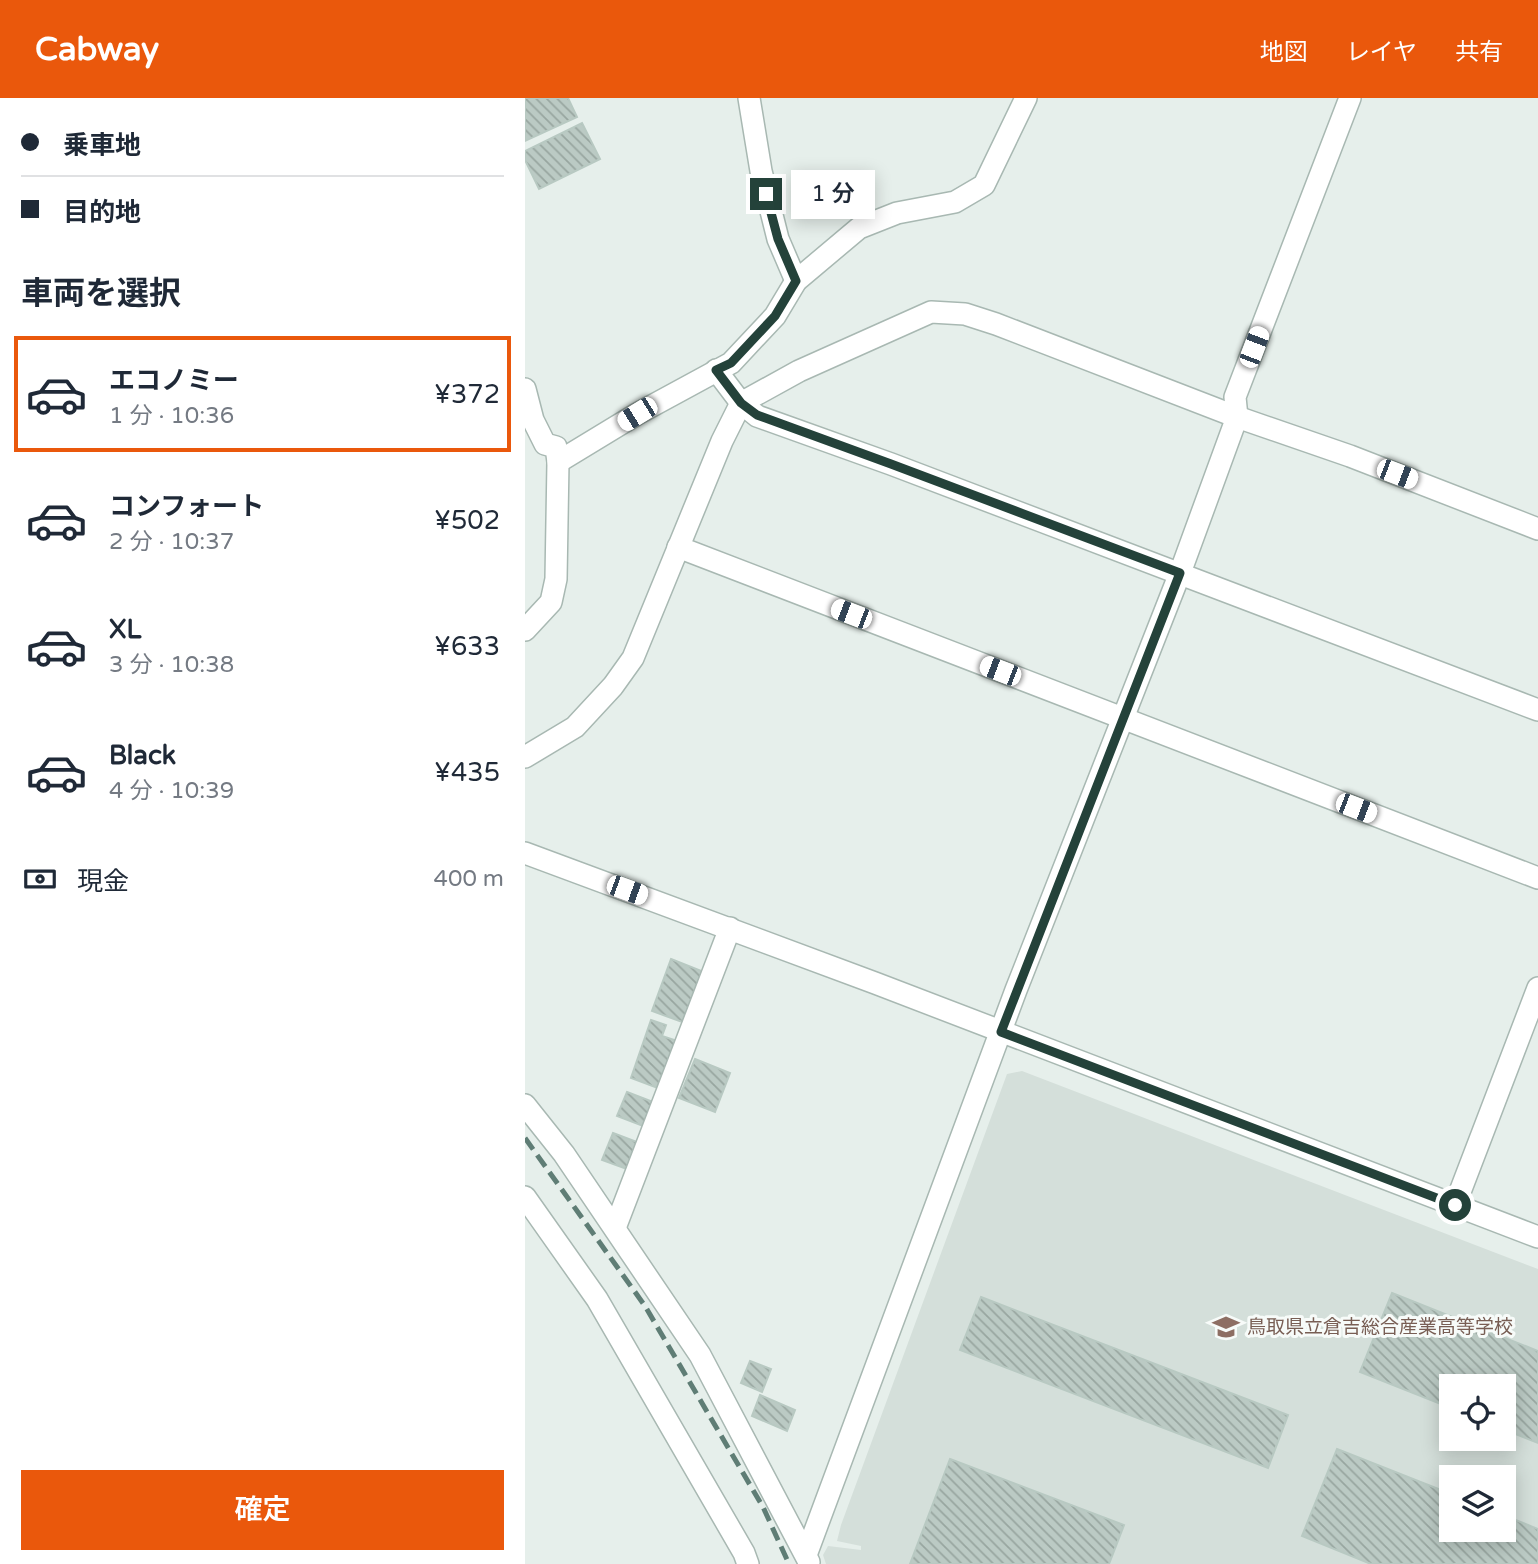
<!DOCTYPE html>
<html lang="ja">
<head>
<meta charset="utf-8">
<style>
  body { margin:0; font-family:"Varela Round","Noto Sans JP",sans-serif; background:#f2f2f3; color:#1f2937; height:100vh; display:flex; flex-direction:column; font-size:26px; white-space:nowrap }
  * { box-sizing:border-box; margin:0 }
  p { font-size:23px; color:#747a83 }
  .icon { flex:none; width:38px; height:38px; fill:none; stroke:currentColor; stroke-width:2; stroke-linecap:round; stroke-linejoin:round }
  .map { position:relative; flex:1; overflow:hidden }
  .sheet { display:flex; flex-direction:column; background:#fff; width:525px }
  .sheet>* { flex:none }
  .hud { display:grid; align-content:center; height:154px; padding:0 21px; background:#fff }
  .tools { position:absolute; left:914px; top:1276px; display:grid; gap:14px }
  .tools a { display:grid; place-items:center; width:77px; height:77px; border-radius:0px; background:#fff; box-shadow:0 4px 18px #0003; font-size:35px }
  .end { position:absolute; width:32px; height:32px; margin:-16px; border:9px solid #24423a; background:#fff; box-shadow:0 0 0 4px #fff }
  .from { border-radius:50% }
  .bubble { position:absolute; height:49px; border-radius:0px; background:#fff; box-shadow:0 4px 18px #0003; font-size:23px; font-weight:600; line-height:49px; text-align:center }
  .car { position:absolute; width:21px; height:42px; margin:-21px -10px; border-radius:9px; box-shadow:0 0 5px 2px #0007; background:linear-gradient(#fff 24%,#345 0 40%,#fff 0 76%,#345 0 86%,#fff 0) }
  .hud b { display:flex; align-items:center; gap:24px; height:66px; font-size:26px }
  .hud b+b { border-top:2px solid #e0e1e3 }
  .hud i { width:18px; height:18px; background:#1f2937 }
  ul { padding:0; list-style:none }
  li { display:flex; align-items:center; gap:21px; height:116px; margin:0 14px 10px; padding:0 7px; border:4px solid transparent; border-radius:0px }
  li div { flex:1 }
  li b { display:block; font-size:26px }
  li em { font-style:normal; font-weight:600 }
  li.current { border-color:#ea580c }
  li>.icon { width:63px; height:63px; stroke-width:1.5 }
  h2 { padding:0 21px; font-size:32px; line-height:84px }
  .pay { display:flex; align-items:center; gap:18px; height:77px; padding:0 21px; font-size:26px }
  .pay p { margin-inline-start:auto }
  .cta { display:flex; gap:14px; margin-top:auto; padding:14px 21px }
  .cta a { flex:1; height:80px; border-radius:0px; background:#ea580c; color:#fff; font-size:28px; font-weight:600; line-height:80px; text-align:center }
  header { display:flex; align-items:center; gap:42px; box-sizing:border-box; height:98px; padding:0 35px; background:#ea580c; color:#fff }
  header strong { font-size:33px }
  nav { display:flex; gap:38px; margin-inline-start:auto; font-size:24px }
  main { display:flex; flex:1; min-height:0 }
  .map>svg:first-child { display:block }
  .built { fill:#d4dfda; fill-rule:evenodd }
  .building { fill:url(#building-back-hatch); stroke:#b8c9c2; stroke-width:2 }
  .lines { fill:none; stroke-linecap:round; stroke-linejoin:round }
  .minor-casing { stroke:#a8b8b2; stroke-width:24 }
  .tertiary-casing { stroke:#a8b8b2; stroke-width:24 }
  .minor { stroke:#fff; stroke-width:21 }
  .tertiary { stroke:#fff; stroke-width:21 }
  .rail { stroke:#5f7d75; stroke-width:5; stroke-dasharray:14 7; stroke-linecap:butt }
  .route { stroke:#24423a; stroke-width:9 }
  .labels { text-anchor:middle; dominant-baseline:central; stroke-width:6; stroke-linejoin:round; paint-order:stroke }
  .education-label { font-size:19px; fill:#785e54; stroke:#f7fbf9; text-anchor:start }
</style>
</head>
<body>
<header>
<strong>Cabway</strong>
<nav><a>地図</a><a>レイヤ</a><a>共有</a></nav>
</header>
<main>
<section class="sheet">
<div class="hud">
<b><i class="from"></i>乗車地</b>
<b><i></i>目的地</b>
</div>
<h2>車両を選択</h2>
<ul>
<li class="current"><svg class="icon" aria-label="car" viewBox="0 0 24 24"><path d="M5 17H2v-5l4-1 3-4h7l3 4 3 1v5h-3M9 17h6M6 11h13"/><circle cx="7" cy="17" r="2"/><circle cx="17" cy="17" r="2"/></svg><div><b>エコノミー</b><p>1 分 · 10:36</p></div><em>¥372</em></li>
<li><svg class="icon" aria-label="car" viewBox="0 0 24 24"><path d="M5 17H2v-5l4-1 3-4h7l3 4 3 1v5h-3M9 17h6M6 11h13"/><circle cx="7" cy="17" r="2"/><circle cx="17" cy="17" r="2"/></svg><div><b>コンフォート</b><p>2 分 · 10:37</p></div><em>¥502</em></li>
<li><svg class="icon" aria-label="car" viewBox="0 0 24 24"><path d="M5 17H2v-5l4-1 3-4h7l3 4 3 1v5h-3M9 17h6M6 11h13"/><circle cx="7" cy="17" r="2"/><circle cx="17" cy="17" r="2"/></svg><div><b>XL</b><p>3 分 · 10:38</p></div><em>¥633</em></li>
<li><svg class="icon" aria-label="car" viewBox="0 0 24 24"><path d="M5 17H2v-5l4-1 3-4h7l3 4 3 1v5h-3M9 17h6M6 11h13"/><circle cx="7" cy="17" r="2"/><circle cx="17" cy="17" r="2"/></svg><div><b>Black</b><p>4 分 · 10:39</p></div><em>¥435</em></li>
</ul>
<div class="pay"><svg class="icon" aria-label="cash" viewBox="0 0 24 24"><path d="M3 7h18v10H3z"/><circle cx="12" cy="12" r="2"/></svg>現金<p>400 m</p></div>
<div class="cta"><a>確定</a></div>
</section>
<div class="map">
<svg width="1013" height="1466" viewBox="0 0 1013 1466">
  <defs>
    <pattern id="building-back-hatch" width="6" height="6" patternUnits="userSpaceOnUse" patternTransform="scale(1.75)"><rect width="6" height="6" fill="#bbcac4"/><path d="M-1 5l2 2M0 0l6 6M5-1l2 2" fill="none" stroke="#98a6a0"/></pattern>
  </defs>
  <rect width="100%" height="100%" fill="#e6efeb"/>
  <path class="built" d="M497 973 1013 1171V1466H301L298 1457 303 1448 336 1452V1448L312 1443 316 1427 482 976ZM926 1288H978V1340H926ZM926 1379H978V1432H926Z"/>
  <g class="building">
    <polygon points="0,0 43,0 52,19 0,43"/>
    <polygon points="57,25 75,61 14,91 0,62 0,53"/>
    <polygon points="146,861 179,874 160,925 127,913"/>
    <polygon points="126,922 141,927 137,938 155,944 138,992 106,980"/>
    <polygon points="170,961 205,975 190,1014 154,1000"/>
    <polygon points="102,994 136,1007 126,1031 92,1018"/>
    <polygon points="88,1035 120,1047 110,1074 77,1062"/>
    <polygon points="867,1195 1013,1253 1013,1345 978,1331 978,1288 926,1288 926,1310 835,1274"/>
    <polygon points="456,1199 763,1317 743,1370 435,1252"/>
    <polygon points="225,1263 246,1271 237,1294 216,1285"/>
    <polygon points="235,1297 270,1312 262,1333 227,1318"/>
    <polygon points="812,1351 926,1396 926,1432 978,1432 978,1417 1013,1431 1013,1466 846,1466 777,1438"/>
    <polygon points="425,1361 599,1427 584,1466 385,1466"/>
  </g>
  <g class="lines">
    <g class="minor-casing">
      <g id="minor">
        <polyline points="224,0 236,73 253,141 271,183"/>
        <polyline points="191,272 216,305 232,318 366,366 1013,612"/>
        <polyline points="0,291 8,322 20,346 31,349 33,364 31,481 26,504 0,532"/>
        <polyline points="33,364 112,316 206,265 250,218 271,183 334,130 372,115 430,104 459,87 501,0"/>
        <polyline points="153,449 1013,780"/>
        <polyline points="0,659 50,629 88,588 108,560 197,343 216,305 274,273 406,214 440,216 471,226 712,319 825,358 1013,431"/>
        <polyline points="0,1007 39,1056 175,1257 284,1464"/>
        <polyline points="0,1099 72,1201 219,1455 223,1466"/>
        <polyline points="930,1107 1013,890"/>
        <polyline points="90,1130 205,830"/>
        <polyline points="281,1457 491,892 655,475 712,319 710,299 825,0"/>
      </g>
    </g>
    <g class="tertiary-casing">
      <polyline id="tertiary" points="0,755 350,885 1013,1139"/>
    </g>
    <use href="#minor" class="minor"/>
    <use href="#tertiary" class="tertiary"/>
    <polyline class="rail" points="0,1040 120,1208 238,1409 264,1466"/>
  </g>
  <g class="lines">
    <polyline class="route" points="241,96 253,141 271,183 250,218 206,265 191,272 216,305 232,317 366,366 655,475 476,934 930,1107"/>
  </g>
  <defs>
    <g id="school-bare" transform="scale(2.1)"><path d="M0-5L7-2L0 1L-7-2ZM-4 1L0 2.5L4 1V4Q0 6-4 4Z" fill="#8d6e63" stroke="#f7fbf9" stroke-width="2.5" paint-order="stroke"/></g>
  </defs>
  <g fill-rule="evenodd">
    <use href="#school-bare" x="701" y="1229"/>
  </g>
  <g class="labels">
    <g class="education-label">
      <text x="722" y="1229">鳥取県立倉吉総合産業高等学校</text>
    </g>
  </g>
</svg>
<div class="tools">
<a><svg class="icon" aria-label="locate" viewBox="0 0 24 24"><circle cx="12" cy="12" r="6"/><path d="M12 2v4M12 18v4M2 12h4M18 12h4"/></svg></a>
<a><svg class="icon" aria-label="layers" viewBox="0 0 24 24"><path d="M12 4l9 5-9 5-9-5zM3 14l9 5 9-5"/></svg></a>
</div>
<i class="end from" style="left:930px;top:1107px"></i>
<i class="end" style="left:241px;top:96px"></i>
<div class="bubble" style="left:266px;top:72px;width:84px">1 分</div>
<i class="car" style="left:729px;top:249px;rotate:21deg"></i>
<i class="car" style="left:112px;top:316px;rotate:238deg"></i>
<i class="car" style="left:872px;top:376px;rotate:111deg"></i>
<i class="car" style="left:326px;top:516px;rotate:291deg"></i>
<i class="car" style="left:475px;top:573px;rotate:291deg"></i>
<i class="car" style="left:831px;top:710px;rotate:111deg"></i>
<i class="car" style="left:102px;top:792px;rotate:110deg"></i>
</div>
</main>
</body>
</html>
